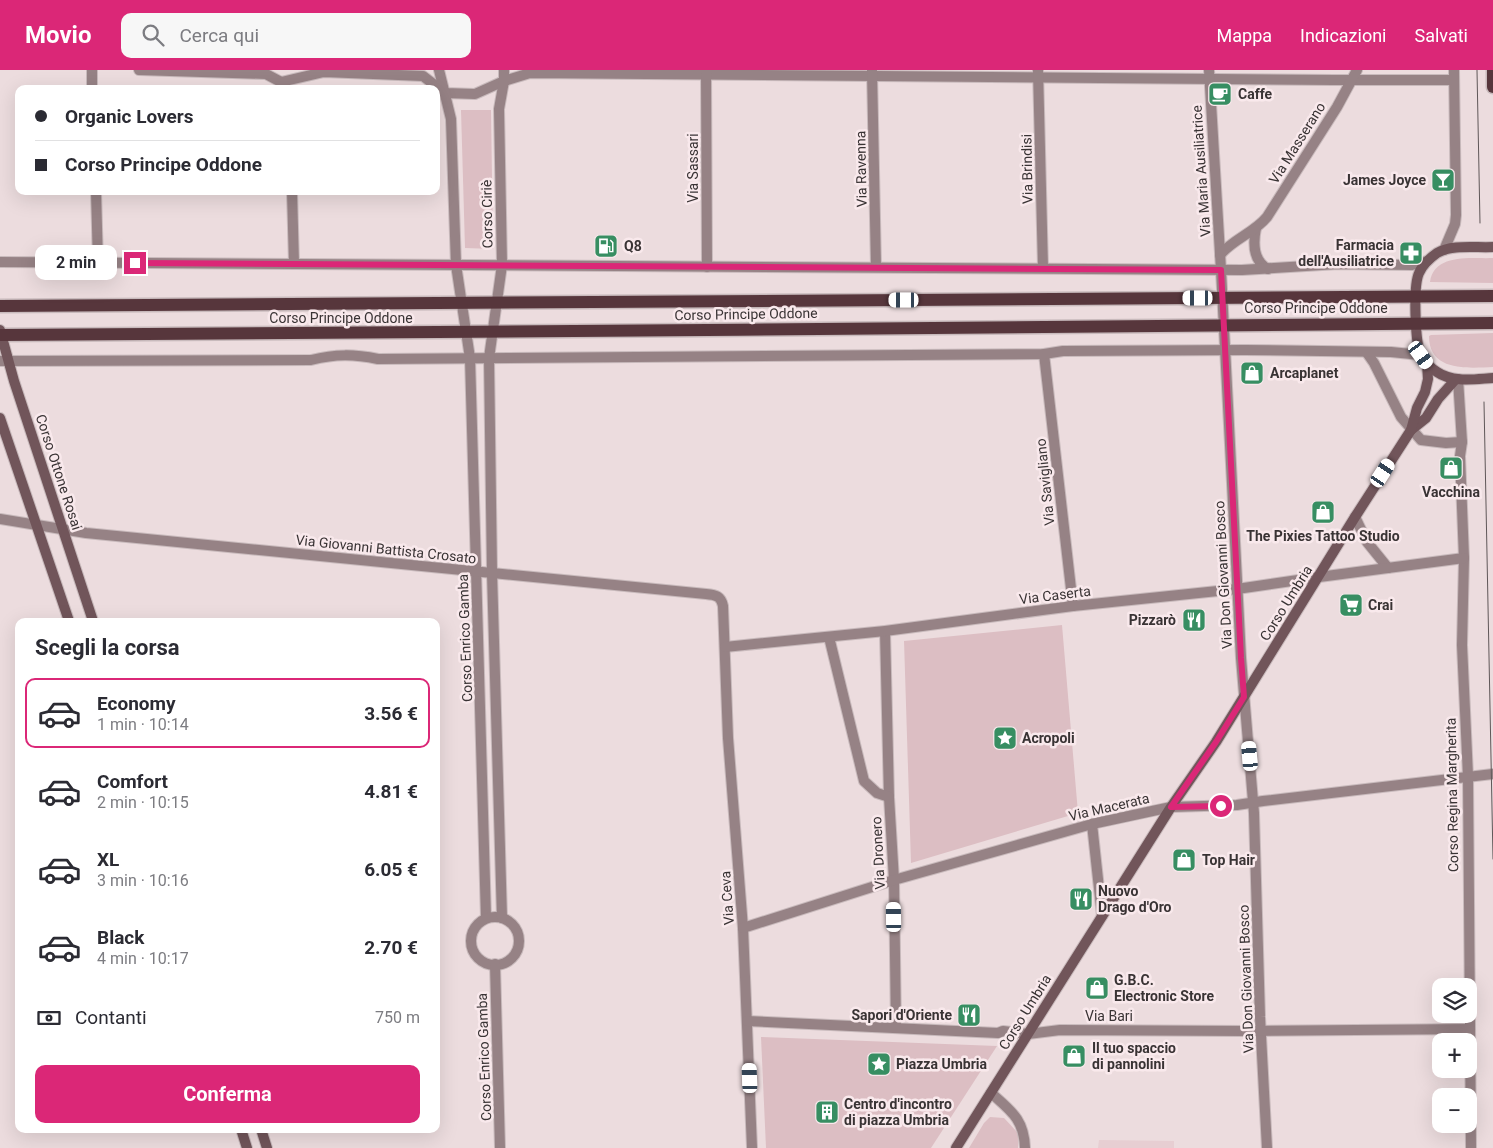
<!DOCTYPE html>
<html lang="it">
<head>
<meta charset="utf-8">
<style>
  body { margin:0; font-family:Roboto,sans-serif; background:#f7f7f7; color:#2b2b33; height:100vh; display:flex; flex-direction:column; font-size:19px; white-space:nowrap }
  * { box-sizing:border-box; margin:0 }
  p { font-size:16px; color:#7c7c81 }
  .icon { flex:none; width:28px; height:28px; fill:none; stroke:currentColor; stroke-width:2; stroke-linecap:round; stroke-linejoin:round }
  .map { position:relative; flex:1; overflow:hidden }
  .sheet { position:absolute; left:15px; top:548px; width:425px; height:515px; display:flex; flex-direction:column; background:#fff; border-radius:10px; box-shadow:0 5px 20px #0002 }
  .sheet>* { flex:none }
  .hud { position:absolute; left:15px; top:15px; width:425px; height:110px; border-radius:10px; box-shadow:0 5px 20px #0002; display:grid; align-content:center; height:110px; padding:0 20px; background:#fff }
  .buttons { position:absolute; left:1432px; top:908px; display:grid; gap:10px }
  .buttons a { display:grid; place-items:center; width:45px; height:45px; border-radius:10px; background:#fff; box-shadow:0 5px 20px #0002; font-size:25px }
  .end { position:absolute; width:22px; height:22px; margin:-11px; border:6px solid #db2777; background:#fff; box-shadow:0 0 0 2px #fff }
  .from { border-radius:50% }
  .bubble { position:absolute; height:35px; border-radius:10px; background:#fff; box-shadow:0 5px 20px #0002; font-size:16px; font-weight:700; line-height:35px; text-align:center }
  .car { position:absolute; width:15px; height:30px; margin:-15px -8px; border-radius:6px; box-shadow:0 0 4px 1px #0007; background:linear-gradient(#fff 24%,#345 0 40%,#fff 0 76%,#345 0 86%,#fff 0) }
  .hud b { display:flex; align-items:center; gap:18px; height:48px; font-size:19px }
  .hud b+b { border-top:1px solid #e1e1e2 }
  .hud i { width:12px; height:12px; background:#2b2b33 }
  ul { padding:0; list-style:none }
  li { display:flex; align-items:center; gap:15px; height:70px; margin:0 10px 8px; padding:0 10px; border:2px solid transparent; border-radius:10px }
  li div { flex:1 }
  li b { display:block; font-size:19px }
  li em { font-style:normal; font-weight:700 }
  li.on { border-color:#db2777 }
  li>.icon { width:45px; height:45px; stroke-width:1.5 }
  h2 { padding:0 20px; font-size:22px; line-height:60px }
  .pay { display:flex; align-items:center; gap:12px; height:55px; padding:0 20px; font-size:19px }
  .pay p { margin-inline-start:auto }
  .action { display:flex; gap:10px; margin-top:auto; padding:10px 20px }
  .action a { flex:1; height:58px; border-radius:10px; background:#db2777; color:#fff; font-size:20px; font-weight:700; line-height:58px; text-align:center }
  header { display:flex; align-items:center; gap:30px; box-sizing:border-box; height:70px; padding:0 25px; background:#db2777; color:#fff }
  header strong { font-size:24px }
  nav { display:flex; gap:28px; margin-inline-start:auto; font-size:18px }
  .search { width:350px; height:45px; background:#f7f7f7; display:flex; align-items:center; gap:12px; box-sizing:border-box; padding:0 18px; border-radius:10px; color:#7c7c81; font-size:19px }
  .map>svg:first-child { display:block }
  .built { fill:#e7ced2 }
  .green { fill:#dcbec3 }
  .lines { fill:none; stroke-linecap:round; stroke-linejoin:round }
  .street-casing { stroke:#c8babc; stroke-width:12 }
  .secondary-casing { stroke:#c8babc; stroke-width:12 }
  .primary-casing { stroke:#c8babc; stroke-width:15 }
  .street { stroke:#968285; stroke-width:10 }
  .secondary { stroke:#71555a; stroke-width:10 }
  .primary { stroke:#57363c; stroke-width:12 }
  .tram { stroke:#5f5758; stroke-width:1 }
  .route { stroke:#db2777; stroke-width:6 }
  .labels { text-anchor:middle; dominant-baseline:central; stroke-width:5; stroke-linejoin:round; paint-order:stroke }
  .poi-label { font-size:14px; font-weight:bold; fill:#393334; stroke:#f9e9ec; text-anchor:start }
  .street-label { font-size:14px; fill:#393334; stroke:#f9e9ec }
</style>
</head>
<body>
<header>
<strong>Movio</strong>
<div class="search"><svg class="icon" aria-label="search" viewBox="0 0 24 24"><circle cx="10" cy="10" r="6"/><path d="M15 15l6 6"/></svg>Cerca qui</div>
<nav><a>Mappa</a><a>Indicazioni</a><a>Salvati</a></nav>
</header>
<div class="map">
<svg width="1493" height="1078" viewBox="0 0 1493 1078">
  <rect width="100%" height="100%" fill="#ecdcde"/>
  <polygon class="built" points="1099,1070 1174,1071 1174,1078 1098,1078"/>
  <g class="green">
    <polygon points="461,40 491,40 493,179 465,178"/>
    <path d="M1493 188V213L1430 212C1434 183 1472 189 1493 188Z"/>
    <path d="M1493 263V297C1468 298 1429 302 1429 266L1431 265Z"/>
    <polygon points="1062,555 1078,743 911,793 904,571"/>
    <polygon points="761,967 997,976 931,1078 766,1078"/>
    <polygon points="990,1047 1004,1048 1018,1063 1018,1078 969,1078 984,1053"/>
  </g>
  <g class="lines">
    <g class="street-casing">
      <g id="street">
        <polyline points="92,0 92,19"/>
        <polyline points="139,0 266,4 281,12 324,2 423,6 445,23 475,24 504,11 530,3 1334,10 1454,10"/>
        <polyline points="439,0 451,49 456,195 470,288 486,848"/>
        <polyline points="706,0 707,197"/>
        <polyline points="1038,0 1043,198"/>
        <polyline points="1209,0 1221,200 1241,588 1254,743 1260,947 1267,1078"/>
        <polyline points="872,1 876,197"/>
        <polyline points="96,121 98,193"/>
        <polyline points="292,121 294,194"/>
        <path d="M1256 158C1253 173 1253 191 1268 199"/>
        <polyline points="1444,180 1455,154 1456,145 1454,0"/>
        <path d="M1220 185C1233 169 1254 163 1267 147L1337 37 1357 0"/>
        <polyline points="0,192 1242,200 1338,194 1412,195 1427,191"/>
        <polyline points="1367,283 1374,293 1401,347 1421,370 1446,373 1462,372"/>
        <polyline points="1044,284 1073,536"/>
        <path d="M0 291 311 290C336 284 353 284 378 289L1044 284 1063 281 1245 280 1391 282 1421 285"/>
        <polyline points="1458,309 1462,372 1460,386 1464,488 1462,575 1468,706 1471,1078"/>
        <polyline points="1355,447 1367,472 1388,498"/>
        <path d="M0 449 86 463 706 524C716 525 721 526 723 536L728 668 743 858 752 1078"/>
        <polyline points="885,561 889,727 894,810 896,958"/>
        <polyline points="829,567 864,711 877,723 889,727"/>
        <polyline points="725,577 885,561 1073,536 1237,519 1319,507 1464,488"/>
        <polyline points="1092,754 1102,846"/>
        <circle cx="495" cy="871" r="24"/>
        <polyline points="502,848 492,503 489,288 502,195 499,39 504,11 504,0"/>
        <polyline points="743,858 894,810 1092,754 1171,737 1237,735 1263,731 1493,704"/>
        <polyline points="495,894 500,1078"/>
        <polyline points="747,951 998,963 1003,961 1028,964 1060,960 1249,961 1470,959"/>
        <path d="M991 1023C1011 1041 1024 1049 1025 1078"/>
      </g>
    </g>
    <g class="secondary-casing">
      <g id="secondary">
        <path d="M1493 177C1476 178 1452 174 1437 183 1430 188 1422 196 1419 203 1413 216 1415 273 1421 286 1425 292 1431 298 1437 302 1453 313 1475 309 1493 308"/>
        <polyline points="0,260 14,311 93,551"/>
        <polyline points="0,348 69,551"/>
        <polyline points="1411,360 1426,348 1438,329 1456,309"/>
        <polyline points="241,1059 247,1078"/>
        <polyline points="261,1059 267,1078"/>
        <polyline points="956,1078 1171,737 1216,672 1355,447 1411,360 1417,338 1425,322 1428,309 1427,294"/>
      </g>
    </g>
    <g class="primary-casing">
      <g id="primary">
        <polyline points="1493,0 1493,17"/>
        <polyline points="0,236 1493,226"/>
        <path d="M0 265C498 263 995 257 1493 253"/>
      </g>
    </g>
    <use href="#street" class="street"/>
    <use href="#secondary" class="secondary"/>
    <use href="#primary" class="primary"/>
    <g class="tram">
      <polyline points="1477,0 1480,153"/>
      <polyline points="1484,332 1493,789"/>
    </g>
  </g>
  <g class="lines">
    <polyline class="route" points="135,193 1221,200 1241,588 1244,627 1216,672 1171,737 1221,736"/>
  </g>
  <defs>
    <g id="cafe-square" transform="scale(1.25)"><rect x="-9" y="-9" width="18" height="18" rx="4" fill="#378e62" stroke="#f9e9ec"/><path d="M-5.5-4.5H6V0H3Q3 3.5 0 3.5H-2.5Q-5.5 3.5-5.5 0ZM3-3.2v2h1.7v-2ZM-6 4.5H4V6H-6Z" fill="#fff"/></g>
    <g id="bar-square" transform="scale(1.25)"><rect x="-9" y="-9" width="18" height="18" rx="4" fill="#378e62" stroke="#f9e9ec"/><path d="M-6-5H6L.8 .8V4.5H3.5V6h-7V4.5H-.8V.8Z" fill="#fff"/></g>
    <g id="fuel-square" transform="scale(1.25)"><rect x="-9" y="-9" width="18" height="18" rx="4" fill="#378e62" stroke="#f9e9ec"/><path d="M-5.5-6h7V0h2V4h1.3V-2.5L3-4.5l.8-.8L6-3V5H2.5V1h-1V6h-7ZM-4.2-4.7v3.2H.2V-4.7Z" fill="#fff"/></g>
    <g id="pharmacy-square" transform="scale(1.25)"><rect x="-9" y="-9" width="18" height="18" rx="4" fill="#378e62" stroke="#f9e9ec"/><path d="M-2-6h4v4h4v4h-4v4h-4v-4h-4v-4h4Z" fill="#fff"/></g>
    <g id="shop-square" transform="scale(1.25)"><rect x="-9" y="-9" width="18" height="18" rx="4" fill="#378e62" stroke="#f9e9ec"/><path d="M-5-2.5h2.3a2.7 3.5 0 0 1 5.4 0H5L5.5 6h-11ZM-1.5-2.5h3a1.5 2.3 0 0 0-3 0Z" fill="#fff"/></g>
    <g id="supermarket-square" transform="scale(1.25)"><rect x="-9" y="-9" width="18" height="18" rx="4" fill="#378e62" stroke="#f9e9ec"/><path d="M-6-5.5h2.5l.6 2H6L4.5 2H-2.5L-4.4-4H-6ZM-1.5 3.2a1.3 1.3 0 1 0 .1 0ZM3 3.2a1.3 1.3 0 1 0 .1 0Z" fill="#fff"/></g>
    <g id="restaurant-square" transform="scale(1.25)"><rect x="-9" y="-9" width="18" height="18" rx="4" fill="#378e62" stroke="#f9e9ec"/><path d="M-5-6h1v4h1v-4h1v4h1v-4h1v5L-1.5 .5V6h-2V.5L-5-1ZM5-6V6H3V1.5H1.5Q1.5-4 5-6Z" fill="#fff"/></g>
    <g id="sight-square" transform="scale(1.25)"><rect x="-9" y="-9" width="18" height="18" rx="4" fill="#378e62" stroke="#f9e9ec"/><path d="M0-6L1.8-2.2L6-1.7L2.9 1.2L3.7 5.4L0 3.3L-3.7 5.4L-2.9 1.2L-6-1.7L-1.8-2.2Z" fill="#fff"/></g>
    <g id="building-square" transform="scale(1.25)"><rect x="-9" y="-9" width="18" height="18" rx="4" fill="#378e62" stroke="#f9e9ec"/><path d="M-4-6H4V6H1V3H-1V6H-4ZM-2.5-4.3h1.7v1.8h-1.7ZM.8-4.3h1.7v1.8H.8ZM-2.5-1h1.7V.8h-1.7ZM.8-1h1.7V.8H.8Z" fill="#fff"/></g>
  </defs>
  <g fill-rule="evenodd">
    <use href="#cafe-square" x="1220" y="24"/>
    <use href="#bar-square" x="1443" y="110"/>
    <use href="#fuel-square" x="606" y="176"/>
    <use href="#pharmacy-square" x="1411" y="183"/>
    <use href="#shop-square" x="1252" y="303"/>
    <use href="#shop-square" x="1451" y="398"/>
    <use href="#shop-square" x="1323" y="442"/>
    <use href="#supermarket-square" x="1351" y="535"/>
    <use href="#restaurant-square" x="1194" y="550"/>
    <use href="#sight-square" x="1005" y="668"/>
    <use href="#shop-square" x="1184" y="790"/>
    <use href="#restaurant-square" x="1081" y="829"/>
    <use href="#shop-square" x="1097" y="918"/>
    <use href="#restaurant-square" x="969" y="945"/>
    <use href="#shop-square" x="1074" y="986"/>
    <use href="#sight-square" x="879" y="994"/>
    <use href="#building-square" x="827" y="1042"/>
  </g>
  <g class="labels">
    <g class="poi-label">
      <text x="1238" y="24">Caffe</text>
      <text x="1426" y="110" text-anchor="end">James Joyce</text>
      <text x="1394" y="175" text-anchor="end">Farmacia<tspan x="1394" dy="16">dell'Ausiliatrice</tspan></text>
      <text x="624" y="176">Q8</text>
      <text x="1270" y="303">Arcaplanet</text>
      <text x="1451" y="422" text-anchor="middle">Vacchina</text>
      <text x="1323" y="466" text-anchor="middle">The Pixies Tattoo Studio</text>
      <text x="1368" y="535">Crai</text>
      <text x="1176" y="550" text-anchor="end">Pizzarò</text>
      <text x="1022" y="668">Acropoli</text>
      <text x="1202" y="790">Top Hair</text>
      <text x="1098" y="821">Nuovo<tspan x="1098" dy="16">Drago d'Oro</tspan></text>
      <text x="1114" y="910">G.B.C.<tspan x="1114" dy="16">Electronic Store</tspan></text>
      <text x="952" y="945" text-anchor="end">Sapori d'Oriente</text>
      <text x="1092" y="978">Il tuo spaccio<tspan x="1092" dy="16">di pannolini</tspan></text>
      <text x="896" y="994">Piazza Umbria</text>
      <text x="844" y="1034">Centro d'incontro<tspan x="844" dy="16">di piazza Umbria</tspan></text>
    </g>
    <g class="street-label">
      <text transform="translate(1297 73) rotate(-58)">Via Masserano</text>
      <text transform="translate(693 98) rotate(-90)">Via Sassari</text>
      <text transform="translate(861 99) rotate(-91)">Via Ravenna</text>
      <text transform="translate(1027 99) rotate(-91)">Via Brindisi</text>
      <text transform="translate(1201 101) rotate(-94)">Via Maria Ausiliatrice</text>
      <text transform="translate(487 144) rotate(-91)">Corso Ciriè</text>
      <text x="1316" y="238">Corso Principe Oddone</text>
      <text transform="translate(746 244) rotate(-1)">Corso Principe Oddone</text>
      <text x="341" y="248">Corso Principe Oddone</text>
      <text transform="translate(59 402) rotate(72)">Corso Ottone Rosai</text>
      <text transform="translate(1045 412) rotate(-96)">Via Savigliano</text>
      <text transform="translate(386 479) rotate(6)">Via Giovanni Battista Crosato</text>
      <text transform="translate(1223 505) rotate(-93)">Via Don Giovanni Bosco</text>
      <text transform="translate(1055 525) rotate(-7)">Via Caserta</text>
      <text transform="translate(1286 533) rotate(-58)">Corso Umbria</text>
      <text transform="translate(465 568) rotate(-92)">Corso Enrico Gamba</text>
      <text transform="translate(1452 725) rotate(-91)">Corso Regina Margherita</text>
      <text transform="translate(1109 737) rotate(-13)">Via Macerata</text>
      <text transform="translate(878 783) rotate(-93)">Via Dronero</text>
      <text transform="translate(727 828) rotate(-94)">Via Ceva</text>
      <text transform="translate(1246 909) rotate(-92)">Via Don Giovanni Bosco</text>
      <text transform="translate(1025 942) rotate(-58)">Corso Umbria</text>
      <text x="1109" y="946">Via Bari</text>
      <text transform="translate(484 987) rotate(-92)">Corso Enrico Gamba</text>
    </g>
  </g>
</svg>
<div class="buttons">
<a><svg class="icon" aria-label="layers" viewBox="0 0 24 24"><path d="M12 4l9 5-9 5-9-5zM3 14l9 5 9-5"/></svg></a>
<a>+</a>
<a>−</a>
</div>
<i class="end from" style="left:1221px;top:736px"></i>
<i class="end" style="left:135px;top:193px"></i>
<div class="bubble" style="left:35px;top:175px;width:82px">2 min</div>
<i class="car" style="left:1198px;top:228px;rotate:270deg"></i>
<i class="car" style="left:904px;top:230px;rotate:270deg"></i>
<i class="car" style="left:1421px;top:285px;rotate:144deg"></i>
<i class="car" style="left:1383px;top:403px;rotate:33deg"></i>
<i class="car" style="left:1250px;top:686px;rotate:355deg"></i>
<i class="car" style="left:894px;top:847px;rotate:359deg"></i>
<i class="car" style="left:750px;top:1008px;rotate:358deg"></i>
<div class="hud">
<b><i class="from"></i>Organic Lovers</b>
<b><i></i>Corso Principe Oddone</b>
</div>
<section class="sheet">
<h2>Scegli la corsa</h2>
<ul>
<li class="on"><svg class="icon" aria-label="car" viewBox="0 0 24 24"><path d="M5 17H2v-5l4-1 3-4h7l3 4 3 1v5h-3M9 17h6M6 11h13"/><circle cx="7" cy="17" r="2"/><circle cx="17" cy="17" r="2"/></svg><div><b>Economy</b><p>1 min · 10:14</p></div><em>3.56 €</em></li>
<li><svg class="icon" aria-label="car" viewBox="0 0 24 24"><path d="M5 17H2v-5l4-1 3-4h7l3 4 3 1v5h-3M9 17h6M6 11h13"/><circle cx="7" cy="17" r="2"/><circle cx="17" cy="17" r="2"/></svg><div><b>Comfort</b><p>2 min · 10:15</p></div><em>4.81 €</em></li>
<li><svg class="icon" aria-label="car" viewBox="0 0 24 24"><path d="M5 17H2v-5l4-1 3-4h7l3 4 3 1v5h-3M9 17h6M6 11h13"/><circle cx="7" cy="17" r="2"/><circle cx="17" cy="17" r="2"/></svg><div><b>XL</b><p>3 min · 10:16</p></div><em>6.05 €</em></li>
<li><svg class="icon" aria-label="car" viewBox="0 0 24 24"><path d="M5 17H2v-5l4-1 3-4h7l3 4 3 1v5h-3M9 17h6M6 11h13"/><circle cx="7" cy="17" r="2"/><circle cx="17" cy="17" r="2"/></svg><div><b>Black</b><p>4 min · 10:17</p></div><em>2.70 €</em></li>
</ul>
<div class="pay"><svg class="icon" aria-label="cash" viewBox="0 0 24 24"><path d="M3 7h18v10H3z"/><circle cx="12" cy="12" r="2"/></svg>Contanti<p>750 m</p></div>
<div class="action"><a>Conferma</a></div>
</section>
</div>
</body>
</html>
